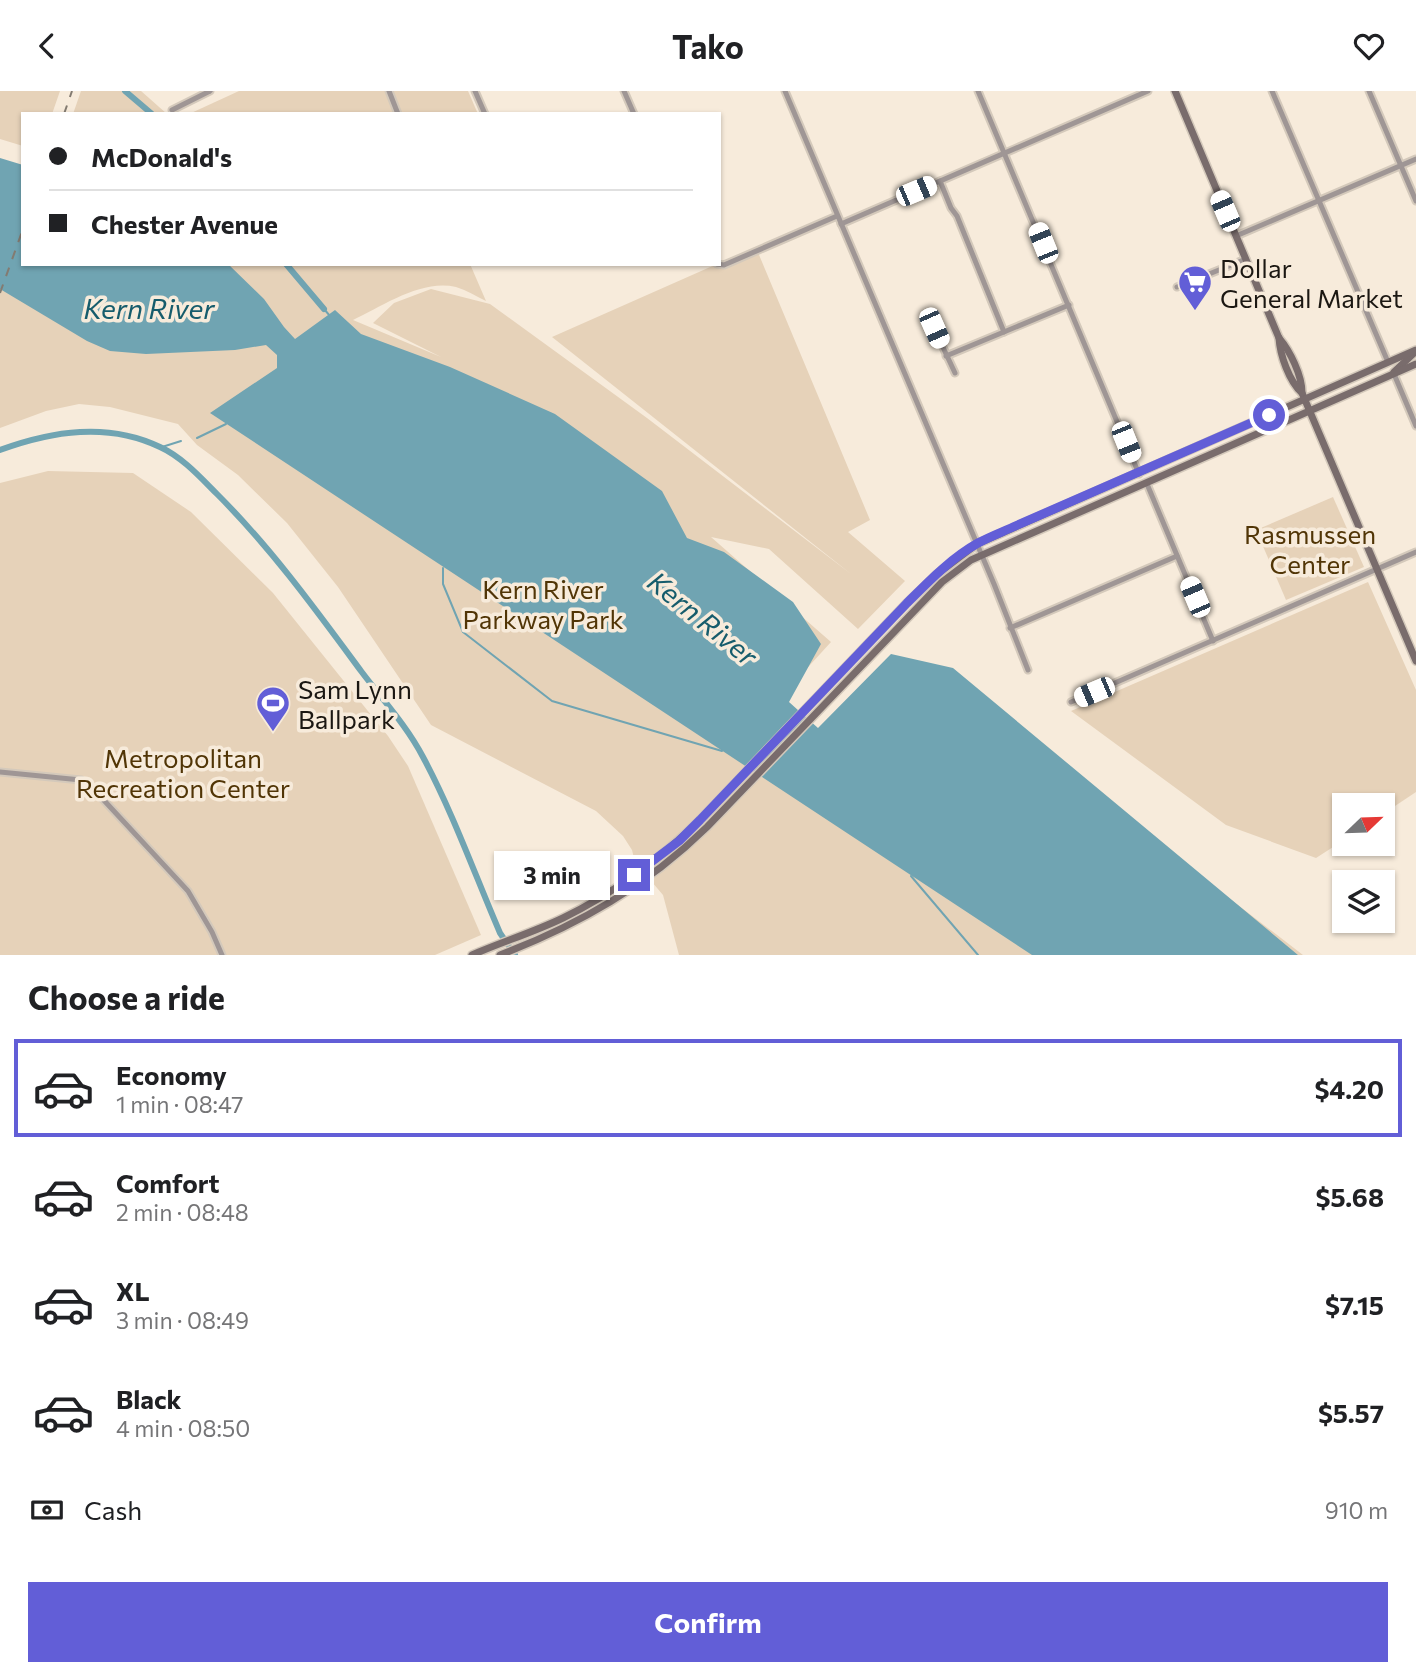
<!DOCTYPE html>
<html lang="en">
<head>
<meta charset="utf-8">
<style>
  body { margin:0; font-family:Commissioner,sans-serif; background:#f6f6f6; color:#202124; height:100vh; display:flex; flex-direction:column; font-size:26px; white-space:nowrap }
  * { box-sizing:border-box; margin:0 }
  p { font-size:23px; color:#757577 }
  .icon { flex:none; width:38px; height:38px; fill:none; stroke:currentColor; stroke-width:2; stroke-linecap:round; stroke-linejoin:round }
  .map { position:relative; height:864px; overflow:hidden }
  .drawer { display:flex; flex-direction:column; background:#fff; flex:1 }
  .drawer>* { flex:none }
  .guide { position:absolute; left:21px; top:21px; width:700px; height:154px; border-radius:0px; box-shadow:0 2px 5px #0004; display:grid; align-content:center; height:154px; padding:0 28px; background:#fff }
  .needle { width:46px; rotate:67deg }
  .fabs { position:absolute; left:1332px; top:702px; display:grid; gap:14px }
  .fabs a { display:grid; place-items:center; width:63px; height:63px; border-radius:0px; background:#fff; box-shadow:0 2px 5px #0004; font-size:35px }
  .end { position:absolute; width:32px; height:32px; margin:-16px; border:9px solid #625ed7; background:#fff; box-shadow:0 0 0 4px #fff }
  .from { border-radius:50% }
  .bubble { position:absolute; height:49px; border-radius:0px; background:#fff; box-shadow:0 2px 5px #0004; font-size:23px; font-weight:700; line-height:49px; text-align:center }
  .car { position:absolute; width:21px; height:42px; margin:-21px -10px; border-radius:9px; box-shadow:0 0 5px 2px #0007; background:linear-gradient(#fff 24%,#345 0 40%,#fff 0 76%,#345 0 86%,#fff 0) }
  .guide b { display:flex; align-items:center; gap:24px; height:66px; font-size:26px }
  .guide b+b { border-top:2px solid #e0e0e0 }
  .guide i { width:18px; height:18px; background:#202124 }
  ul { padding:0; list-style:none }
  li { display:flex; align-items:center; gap:21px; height:98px; margin:0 14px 10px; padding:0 14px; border:4px solid transparent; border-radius:0px }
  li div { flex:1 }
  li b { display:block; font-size:26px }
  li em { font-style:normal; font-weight:700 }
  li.active { border-color:#625ed7 }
  li>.icon { width:63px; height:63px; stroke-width:1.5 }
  h2 { padding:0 28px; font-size:32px; line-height:84px }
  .pay { display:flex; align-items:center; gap:18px; height:77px; padding:0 28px; font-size:26px }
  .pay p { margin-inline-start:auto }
  .action { display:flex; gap:14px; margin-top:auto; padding:14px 28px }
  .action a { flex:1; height:80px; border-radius:0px; background:#625ed7; color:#fff; font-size:28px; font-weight:700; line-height:80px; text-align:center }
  header { display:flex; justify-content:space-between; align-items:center; height:91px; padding:0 28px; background:#fff; font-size:32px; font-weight:700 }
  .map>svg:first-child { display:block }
  .green { fill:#e6d2b9 }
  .water { fill:#70a4b2 }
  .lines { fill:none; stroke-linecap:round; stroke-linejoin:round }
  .stream { stroke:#70a4b2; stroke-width:2 }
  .canal { stroke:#70a4b2; stroke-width:6 }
  .street-casing { stroke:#d4c9bb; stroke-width:9 }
  .secondary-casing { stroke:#d4c9bb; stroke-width:10 }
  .street { stroke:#9f9695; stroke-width:5 }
  .secondary { stroke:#796c6c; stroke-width:7 }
  .rail { stroke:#837b71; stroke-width:2; stroke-dasharray:9 9; stroke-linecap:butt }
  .route { stroke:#625ed7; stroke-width:9 }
  .labels { text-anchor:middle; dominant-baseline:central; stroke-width:7; stroke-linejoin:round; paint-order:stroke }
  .poi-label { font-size:26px; fill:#1b1712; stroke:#f7ebdb; text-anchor:start }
  .park-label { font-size:26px; fill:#513506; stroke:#f7ebdb }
  .water-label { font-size:28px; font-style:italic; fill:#165c6c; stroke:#f7ebdb }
</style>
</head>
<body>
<header><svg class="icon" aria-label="back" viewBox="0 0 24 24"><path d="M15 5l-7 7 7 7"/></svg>Tako<svg class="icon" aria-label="heart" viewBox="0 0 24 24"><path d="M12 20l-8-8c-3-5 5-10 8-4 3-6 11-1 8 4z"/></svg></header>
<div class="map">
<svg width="1416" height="864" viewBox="0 0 1416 864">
  <rect width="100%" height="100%" fill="#f7ebdb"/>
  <g class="green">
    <polygon points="0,0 60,0 52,23 23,23 23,55 0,48"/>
    <polygon points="81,0 141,0 167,23 73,23"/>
    <polygon points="239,0 468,0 478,23 189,23"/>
    <path d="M757 159 870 429 848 441 905 490 858 538 769 458 711 446 831 551 779 608 822 646 948 591 1303 864H679L663 804 635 771 632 759 623 745 596 720 431 634 338 496 287 432 238 384 197 354 178 333 110 316 79 313 46 320 0 337V189L40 173H470L486 210C476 205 466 199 456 196 421 188 383 215 353 229L441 266 373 232 394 212 431 198 490 213 647 327 851 483 552 246 717 173Z"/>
    <polygon points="48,380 133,382 191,421 273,502 388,645 408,675 481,844 435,864 0,864 0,392"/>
    <polygon points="1333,406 1364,476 1286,509 1256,439"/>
    <polygon points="1368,491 1416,599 1416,701 1383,723 1382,714 1344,714 1344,749 1316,767 1226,734 1071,620"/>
  </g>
  <polygon class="water" points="0,67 23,74 23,173 228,173 264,208 284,236 295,248 335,219 361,243 450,276 555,323 662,400 687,447 724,461 793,511 821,553 789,611 818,637 891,563 953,577 1298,864 1032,864 210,322 277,277 277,264 266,254 235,259 146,263 110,260 87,250 0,198"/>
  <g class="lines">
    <g class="stream">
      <polyline points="324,218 330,225"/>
      <polyline points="197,347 226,333"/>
      <polyline points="162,356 181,350"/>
      <polyline points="443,477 443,493 463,541 552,610 722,660"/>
      <polyline points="911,785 978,864"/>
    </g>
    <g class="canal">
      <polyline points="125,0 152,23"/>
      <polyline points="286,173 324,218"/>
      <path d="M0 359C52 340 108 331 160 356 182 366 200 386 217 403 271 457 316 519 361 580 382 608 407 635 423 666 453 722 475 784 500 842L515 864"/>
    </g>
    <g class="street-casing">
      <g id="street">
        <polyline points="389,0 398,23"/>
        <polyline points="475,0 485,23"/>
        <polyline points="624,0 634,23"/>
        <polyline points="785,0 994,493 1028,579"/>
        <polyline points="978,0 1139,383"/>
        <polyline points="1272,0 1388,271"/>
        <polyline points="1369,0 1416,110"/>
        <polyline points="172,19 210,0"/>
        <polyline points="940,90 951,117 957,125 1004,241"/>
        <polyline points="841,133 1148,0"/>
        <polyline points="1236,145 1416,68"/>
        <polyline points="717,173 724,174 837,125"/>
        <polyline points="1177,196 1246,168"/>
        <polyline points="934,237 955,282"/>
        <polyline points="946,265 1069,214"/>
        <polyline points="1394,283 1416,335"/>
        <polyline points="1147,393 1213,550"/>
        <polyline points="1010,537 1177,465"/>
        <polyline points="1071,611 1416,461"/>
        <polyline points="0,681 81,689 99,704 188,800 212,841 222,864"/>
      </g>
    </g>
    <g class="secondary-casing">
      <g id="secondary">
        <path d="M1175 0 1279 247C1290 260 1302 284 1302 302L1416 570"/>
        <path d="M1279 247C1280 264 1289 290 1302 302"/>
        <polyline points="1394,281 1413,263"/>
        <path d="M472 864C502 851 534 841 563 827 614 802 659 769 700 729L907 512 936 484 977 453 1416 259"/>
        <path d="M500 864C578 834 647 795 707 736L942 491 971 469 1416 273"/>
      </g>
    </g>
    <use href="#street" class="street"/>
    <use href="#secondary" class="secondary"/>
    <g class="rail">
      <polyline points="64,23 72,0"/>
      <polyline points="0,202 23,138"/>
    </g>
  </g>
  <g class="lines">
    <path class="route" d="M634 784 679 750 700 729 907 512C928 491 951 467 978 452 989 446 1002 441 1013 436L1269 324"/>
  </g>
  <defs>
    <g id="supermarket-pin" transform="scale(1.75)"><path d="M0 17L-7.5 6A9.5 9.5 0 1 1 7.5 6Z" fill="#625ed7" stroke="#f7ebdb"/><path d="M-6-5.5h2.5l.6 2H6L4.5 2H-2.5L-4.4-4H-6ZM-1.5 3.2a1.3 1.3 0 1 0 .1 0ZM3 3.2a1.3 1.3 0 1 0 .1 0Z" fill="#fff"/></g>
    <g id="stadium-pin" transform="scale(1.75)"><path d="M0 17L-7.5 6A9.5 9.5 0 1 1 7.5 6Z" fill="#625ed7" stroke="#f7ebdb"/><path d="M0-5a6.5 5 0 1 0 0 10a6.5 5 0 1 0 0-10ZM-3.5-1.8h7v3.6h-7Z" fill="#fff"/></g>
  </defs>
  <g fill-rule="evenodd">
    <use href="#supermarket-pin" x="1195" y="191"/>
    <use href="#stadium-pin" x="273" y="612"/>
  </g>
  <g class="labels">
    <g class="poi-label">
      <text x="1220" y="176">Dollar<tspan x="1220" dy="30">General Market</tspan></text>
      <text x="298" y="597">Sam Lynn<tspan x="298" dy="30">Ballpark</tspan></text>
    </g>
    <g class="park-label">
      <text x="1310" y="442">Rasmussen<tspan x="1310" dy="30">Center</tspan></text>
      <text x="543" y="497">Kern River<tspan x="543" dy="30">Parkway Park</tspan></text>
      <text x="183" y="666">Metropolitan<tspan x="183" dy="30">Recreation Center</tspan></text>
    </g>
    <g class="water-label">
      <text x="149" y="217">Kern River</text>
      <text transform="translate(703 527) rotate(39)">Kern River</text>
    </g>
  </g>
</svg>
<div class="fabs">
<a><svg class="needle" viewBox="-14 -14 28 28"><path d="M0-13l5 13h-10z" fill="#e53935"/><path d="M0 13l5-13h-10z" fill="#757577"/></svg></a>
<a><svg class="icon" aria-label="layers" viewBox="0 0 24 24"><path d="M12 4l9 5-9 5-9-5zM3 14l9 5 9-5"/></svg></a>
</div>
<i class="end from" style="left:1269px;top:324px"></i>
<i class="end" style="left:634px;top:784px"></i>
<div class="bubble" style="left:494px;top:760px;width:116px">3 min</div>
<i class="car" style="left:916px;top:100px;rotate:67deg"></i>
<i class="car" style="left:1225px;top:120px;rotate:337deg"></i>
<i class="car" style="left:1043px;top:152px;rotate:338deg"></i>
<i class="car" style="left:934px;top:237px;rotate:156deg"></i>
<i class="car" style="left:1126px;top:351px;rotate:158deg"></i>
<i class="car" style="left:1195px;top:506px;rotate:337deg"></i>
<i class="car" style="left:1094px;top:601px;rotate:247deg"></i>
<div class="guide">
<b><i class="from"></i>McDonald's</b>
<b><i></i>Chester Avenue</b>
</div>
</div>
<section class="drawer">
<h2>Choose a ride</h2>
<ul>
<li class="active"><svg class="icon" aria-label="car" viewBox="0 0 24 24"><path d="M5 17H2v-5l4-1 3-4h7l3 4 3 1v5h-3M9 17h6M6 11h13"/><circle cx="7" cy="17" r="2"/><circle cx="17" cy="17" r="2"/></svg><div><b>Economy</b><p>1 min · 08:47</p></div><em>$4.20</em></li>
<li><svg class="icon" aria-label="car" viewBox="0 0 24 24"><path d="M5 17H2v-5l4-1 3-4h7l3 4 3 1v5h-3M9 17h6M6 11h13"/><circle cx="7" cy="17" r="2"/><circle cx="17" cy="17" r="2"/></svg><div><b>Comfort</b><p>2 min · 08:48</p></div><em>$5.68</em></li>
<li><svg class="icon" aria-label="car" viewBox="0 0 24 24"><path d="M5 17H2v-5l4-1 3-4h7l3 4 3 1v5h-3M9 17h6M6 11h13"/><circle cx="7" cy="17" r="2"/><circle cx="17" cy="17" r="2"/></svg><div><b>XL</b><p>3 min · 08:49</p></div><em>$7.15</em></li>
<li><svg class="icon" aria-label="car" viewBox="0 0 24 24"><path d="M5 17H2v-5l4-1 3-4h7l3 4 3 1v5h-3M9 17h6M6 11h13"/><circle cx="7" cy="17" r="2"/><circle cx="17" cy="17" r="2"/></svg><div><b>Black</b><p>4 min · 08:50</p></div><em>$5.57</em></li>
</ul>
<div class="pay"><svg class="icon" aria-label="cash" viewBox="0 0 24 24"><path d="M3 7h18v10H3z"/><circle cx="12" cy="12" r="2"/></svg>Cash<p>910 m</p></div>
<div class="action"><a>Confirm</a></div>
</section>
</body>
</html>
